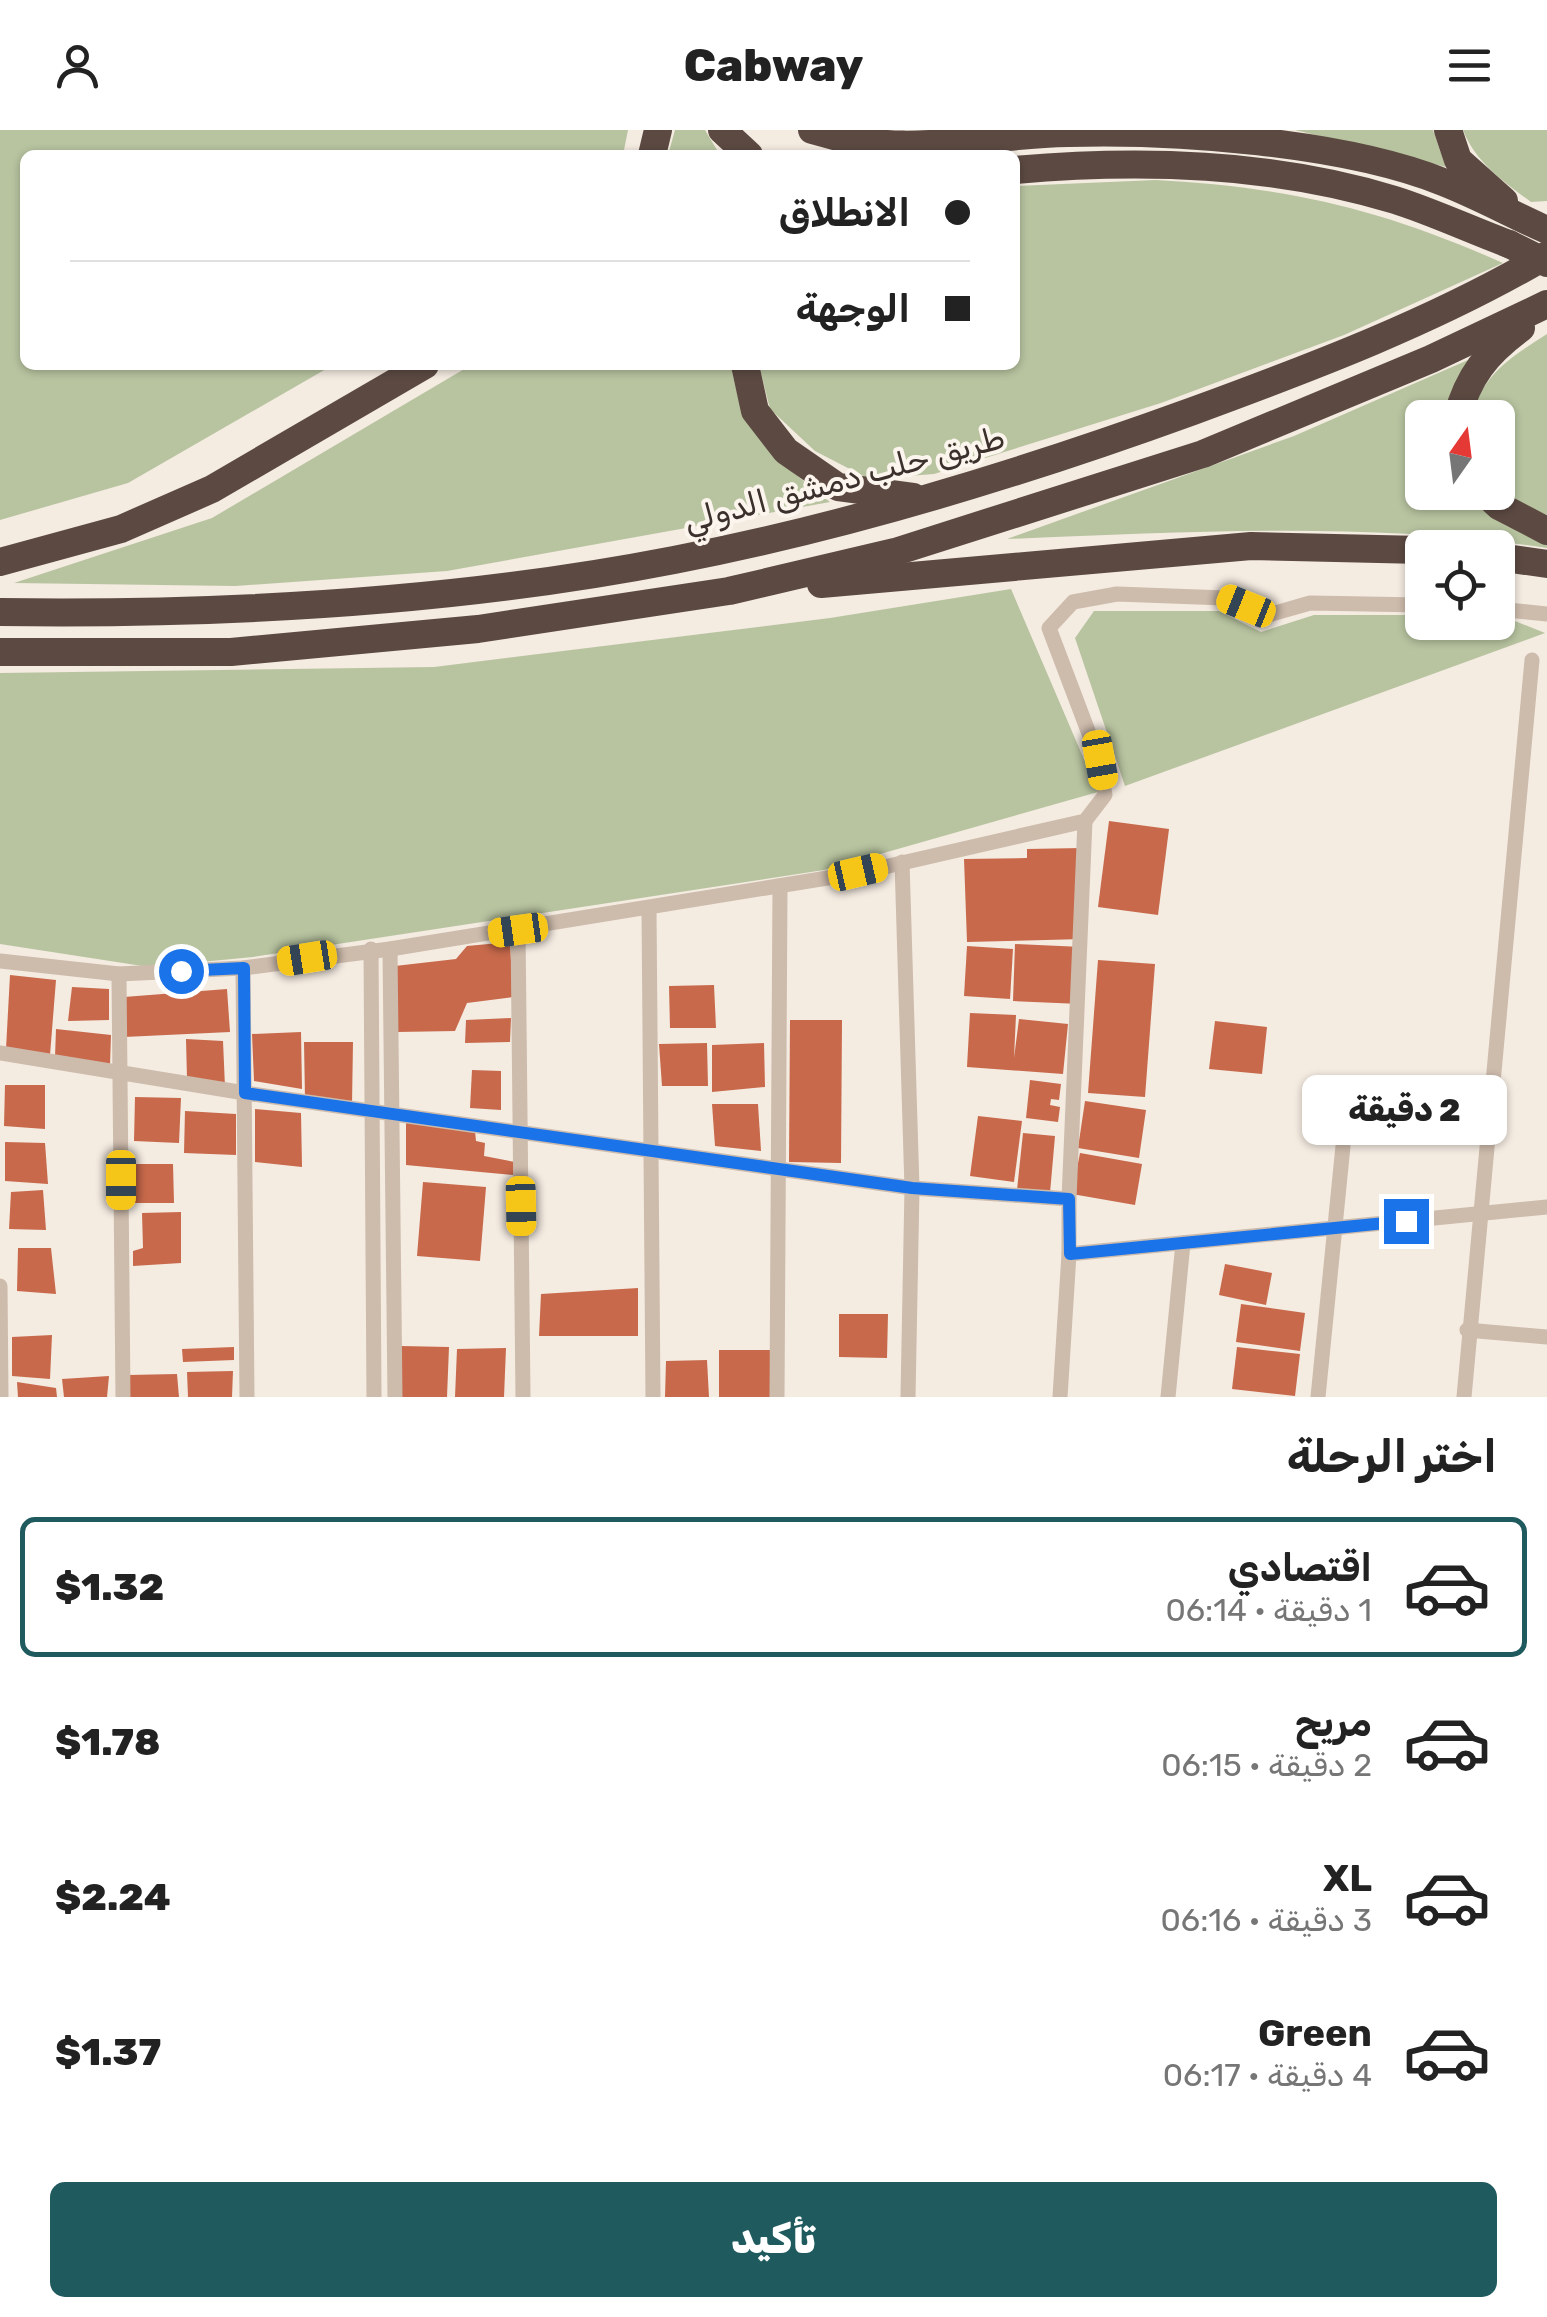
<!DOCTYPE html>
<html lang="ar">
<head>
<meta charset="utf-8">
<style>
  body { margin:0; font-family:Rubik,"Noto Naskh Arabic",sans-serif; background:#f6f6f6; color:#222; direction:rtl; height:100vh; display:flex; flex-direction:column; font-size:38px; white-space:nowrap }
  * { box-sizing:border-box; margin:0 }
  p { font-size:32px; color:#767676 }
  .icon { flex:none; width:55px; height:55px; fill:none; stroke:currentColor; stroke-width:2; stroke-linecap:round; stroke-linejoin:round }
  .map { position:relative; height:1267px; overflow:hidden; direction:ltr }
  .details { display:flex; flex-direction:column; background:#fff; flex:1 }
  .details>* { flex:none }
  .hud { position:absolute; left:20px; top:20px; width:1000px; height:220px; border-radius:15px; box-shadow:0 2px 8px #0004; direction:rtl; display:grid; align-content:center; height:220px; padding:0 50px; background:#fff }
  .needle { width:65px; rotate:14deg }
  .controls { position:absolute; left:1405px; top:270px; display:grid; gap:20px }
  .controls a { display:grid; place-items:center; width:110px; height:110px; border-radius:15px; background:#fff; box-shadow:0 2px 8px #0004; font-size:50px }
  .end { position:absolute; width:45px; height:45px; margin:-22px; border:12px solid #1a73e8; background:#fff; box-shadow:0 0 0 5px #fff }
  .from { border-radius:50% }
  .bubble { position:absolute; height:70px; border-radius:15px; background:#fff; box-shadow:0 2px 8px #0004; font-size:32px; font-weight:800; line-height:70px; text-align:center; direction:rtl }
  .car { position:absolute; width:30px; height:60px; margin:-30px -15px; border-radius:12px; box-shadow:0 0 8px 2px #0007; background:linear-gradient(#f5c518 24%,#345 0 40%,#f5c518 0 76%,#345 0 86%,#f5c518 0) }
  .hud b { display:flex; align-items:center; gap:35px; height:95px; font-size:38px }
  .hud b+b { border-top:2px solid #e0e0e0 }
  .hud i { width:25px; height:25px; background:#222 }
  ul { padding:0; list-style:none }
  li { display:flex; align-items:center; gap:30px; height:140px; margin:0 20px 15px; padding:0 30px; border:5px solid transparent; border-radius:15px }
  li div { flex:1 }
  li b { display:block; font-size:38px }
  li em { font-style:normal; font-weight:800 }
  li.active { border-color:#1f5a5e }
  li>.icon { width:90px; height:90px; stroke-width:1.5 }
  h2 { padding:0 50px; font-size:45px; line-height:120px }
  .action { display:flex; gap:20px; margin-top:auto; padding:20px 50px }
  .action a { flex:1; height:115px; border-radius:15px; background:#1f5a5e; color:#fff; font-size:40px; font-weight:800; line-height:115px; text-align:center }
  header { display:flex; justify-content:space-between; align-items:center; height:130px; padding:0 50px; background:#fff; font-size:45px; font-weight:800 }
  .map>svg:first-child { display:block }
  .green { fill:#b8c4a0 }
  .building { fill:#c8694b }
  .lines { fill:none; stroke-linecap:round; stroke-linejoin:round }
  .street { stroke:#cdbbac; stroke-width:15 }
  .highway { stroke:#5c4a42; stroke-width:28 }
  .highway-bridge { stroke:#5c4a42; stroke-width:28 }
  .route { stroke:#1a73e8; stroke-width:12 }
  .labels { text-anchor:middle; dominant-baseline:central; stroke-width:8; stroke-linejoin:round; paint-order:stroke }
  .street-label { font-size:32px; fill:#3b302b; stroke:#fbf5ee }
</style>
</head>
<body>
<header><svg class="icon" aria-label="menu" viewBox="0 0 24 24"><path d="M4 6h16M4 12h16M4 18h16"/></svg>Cabway<svg class="icon" aria-label="person" viewBox="0 0 24 24"><circle cx="12" cy="8" r="4"/><path d="M4 21q1-7 8-7t8 7"/></svg></header>
<div class="map">
<svg width="1547" height="1267" viewBox="0 0 1547 1267">
  <rect width="100%" height="100%" fill="#f4ebe1"/>
  <g class="green">
    <polygon points="0,0 628,0 623,25 25,25 25,235 333,235 128,353 0,390"/>
    <polygon points="675,0 705,0 720,25 668,25"/>
    <polygon points="1295,0 1433,0 1446,37"/>
    <path d="M1463 0H1547V71L1531 72C1503 51 1476 33 1463 0Z"/>
    <path d="M1156 50C1288 57 1382 79 1503 133L1344 205 1161 273 934 344 869 349 815 321 770 279 759 235H1015V56Z"/>
    <path d="M1547 204V385L1511 370 1498 357V288H1469C1487 241 1507 230 1547 204Z"/>
    <path d="M1468 230 1450 287 1422 288V362L1474 363 1505 395 1547 410V418C1367 391 1189 402 1007 409L1294 306Z"/>
    <path d="M471 235H731C743 308 775 328 830 372L447 441 235 456 14 453 212 388Z"/>
    <polygon points="1011,459 1098,662 824,740 253,827 149,837 0,814 0,543 434,537 830,488"/>
    <polygon points="1094,481 1219,481 1261,502 1314,485 1422,485 1422,492 1498,492 1500,485 1545,503 1125,656 1075,508"/>
  </g>
  <g class="building">
    <polygon points="1109,691 1169,699 1158,785 1098,777"/>
    <polygon points="1082,718 1084,809 967,812 964,729 1027,728 1027,719"/>
    <polygon points="510,812 513,867 467,873 455,901 397,902 395,836 456,829 467,816"/>
    <polygon points="1015,814 1082,817 1080,874 1013,871"/>
    <polygon points="967,816 1013,819 1010,869 964,866"/>
    <polygon points="1098,830 1155,834 1145,967 1088,963"/>
    <polygon points="10,845 56,850 50,925 6,919"/>
    <polygon points="714,855 716,898 670,898 669,856"/>
    <polygon points="72,857 109,859 109,890 68,891"/>
    <polygon points="227,859 230,902 124,907 124,867"/>
    <polygon points="970,883 1016,885 1014,928 1019,889 1068,894 1063,944 967,937"/>
    <polygon points="511,888 510,912 465,913 466,890"/>
    <polygon points="790,890 842,890 841,1033 789,1032"/>
    <polygon points="1215,891 1267,897 1262,944 1209,939"/>
    <polygon points="56,899 111,905 110,935 55,927"/>
    <polygon points="301,902 302,959 254,951 252,904"/>
    <polygon points="186,909 223,911 225,957 187,949"/>
    <polygon points="304,912 353,912 352,974 305,969"/>
    <polygon points="707,913 708,956 662,956 659,914"/>
    <polygon points="764,913 765,957 712,962 712,915"/>
    <polygon points="472,940 501,941 501,980 470,978"/>
    <polygon points="1030,950 1061,954 1059,970 1051,969 1050,975 1060,977 1058,992 1026,988"/>
    <polygon points="5,955 45,955 45,999 4,996"/>
    <polygon points="135,967 181,968 179,1013 134,1011"/>
    <polygon points="1085,971 1146,980 1139,1028 1078,1018"/>
    <polygon points="712,974 758,974 761,1021 715,1016"/>
    <polygon points="255,979 301,983 302,1037 255,1032"/>
    <polygon points="185,981 236,984 236,1025 184,1023"/>
    <polygon points="978,986 1022,991 1014,1052 970,1046"/>
    <polygon points="406,992 475,1001 476,1011 485,1013 484,1026 515,1032 513,1045 406,1035"/>
    <polygon points="1023,1003 1055,1006 1050,1063 1017,1060"/>
    <polygon points="5,1012 45,1013 48,1054 5,1051"/>
    <polygon points="1080,1023 1142,1034 1135,1075 1072,1064"/>
    <polygon points="132,1034 173,1034 174,1073 133,1073"/>
    <polygon points="423,1052 486,1057 480,1131 417,1126"/>
    <polygon points="43,1060 46,1100 9,1099 11,1062"/>
    <polygon points="181,1082 181,1133 133,1136 133,1121 143,1118 142,1083"/>
    <polygon points="18,1118 51,1118 56,1164 17,1161"/>
    <polygon points="1225,1134 1272,1143 1266,1175 1219,1165"/>
    <polygon points="638,1158 638,1206 539,1206 541,1164"/>
    <polygon points="1241,1174 1305,1183 1300,1221 1236,1212"/>
    <polygon points="839,1184 888,1184 887,1228 839,1227"/>
    <polygon points="52,1205 50,1249 12,1246 12,1207"/>
    <polygon points="401,1216 449,1217 447,1267 397,1267"/>
    <polygon points="234,1217 234,1230 183,1232 182,1219"/>
    <polygon points="1237,1217 1300,1224 1295,1266 1232,1259"/>
    <polygon points="506,1218 504,1267 455,1267 457,1219"/>
    <polygon points="719,1220 770,1220 771,1267 719,1267"/>
    <polygon points="707,1230 709,1267 665,1267 666,1231"/>
    <polygon points="233,1241 232,1267 188,1267 187,1242"/>
    <polygon points="177,1244 179,1267 128,1267 128,1245"/>
    <polygon points="109,1246 107,1267 64,1267 62,1249"/>
    <polygon points="17,1252 56,1258 57,1267 18,1267"/>
  </g>
  <g class="lines">
    <g class="street">
      <polyline points="1498,479 1547,484"/>
      <polyline points="902,732 912,1058 908,1267"/>
      <polyline points="649,779 653,1267"/>
      <polyline points="518,799 523,1267"/>
      <polyline points="371,819 374,1267"/>
      <polyline points="390,819 395,1267"/>
      <polyline points="0,831 119,844 243,838 390,819 858,743 1085,691 1105,665 1099,630 1049,498 1073,472 1117,464 1225,468 1268,485 1310,473 1422,475"/>
      <polyline points="243,838 247,1267"/>
      <polyline points="119,844 123,1267"/>
      <polyline points="0,923 245,963 912,1058 1069,1069 1069,1124 1547,1077"/>
      <polyline points="1069,1069 1085,691"/>
      <polyline points="0,1156 1,1267"/>
      <polyline points="1467,1200 1547,1207"/>
      <polyline points="777,1267 780,756"/>
      <polyline points="1060,1267 1069,1124"/>
      <polyline points="1168,1267 1183,1113"/>
      <polyline points="1318,1267 1343,1016"/>
      <polyline points="1464,1267 1532,530"/>
    </g>
    <g class="highway">
      <polyline points="722,0 749,25"/>
      <path d="M812 0C907 30 974 5 1068 3 1176 0 1343 12 1443 52 1479 66 1513 85 1547 100"/>
      <polyline points="1448,0 1458,30 1504,71"/>
      <polyline points="652,25 658,0"/>
      <path d="M1015 40C1141 29 1273 32 1395 70 1433 82 1471 100 1509 114"/>
      <polyline points="745,235 755,281 786,321 838,357 913,367"/>
      <path d="M1457 288C1468 246 1487 223 1521 198"/>
      <polyline points="1484,362 1499,376 1547,401"/>
      <polyline points="1498,427 1547,434"/>
      <polyline points="0,432 121,399 212,359 425,235"/>
      <polyline points="821,454 1251,416 1422,420"/>
      <path d="M0 482C225 485 453 473 674 430 851 396 1025 342 1193 281 1313 237 1437 190 1547 125"/>
      <polyline points="0,522 231,522 478,499 729,461 895,422 1203,324 1431,229 1547,174"/>
    </g>
    <polyline class="highway-bridge" points="1509,114 1547,133"/>
  </g>
  <g class="lines">
    <polyline class="route" points="181,841 244,838 245,963 912,1058 1069,1069 1070,1124 1406,1091"/>
  </g>
  <g class="labels">
    <g class="street-label">
      <text transform="translate(844 349) rotate(-15)">طريق حلب دمشق الدولي</text>
    </g>
  </g>
</svg>
<div class="controls">
<a><svg class="needle" viewBox="-14 -14 28 28"><path d="M0-13l5 13h-10z" fill="#e53935"/><path d="M0 13l5-13h-10z" fill="#767676"/></svg></a>
<a><svg class="icon" aria-label="locate" viewBox="0 0 24 24"><circle cx="12" cy="12" r="6"/><path d="M12 2v4M12 18v4M2 12h4M18 12h4"/></svg></a>
</div>
<i class="end from" style="left:181px;top:841px"></i>
<i class="end" style="left:1406px;top:1091px"></i>
<div class="bubble" style="left:1302px;top:945px;width:205px">2 دقيقة</div>
<i class="car" style="left:1246px;top:476px;rotate:292deg"></i>
<i class="car" style="left:1100px;top:630px;rotate:170deg"></i>
<i class="car" style="left:858px;top:742px;rotate:77deg"></i>
<i class="car" style="left:518px;top:800px;rotate:262deg"></i>
<i class="car" style="left:307px;top:828px;rotate:261deg"></i>
<i class="car" style="left:121px;top:1050px;rotate:180deg"></i>
<i class="car" style="left:521px;top:1076px;rotate:179deg"></i>
<div class="hud">
<b><i class="from"></i>الانطلاق</b>
<b><i></i>الوجهة</b>
</div>
</div>
<section class="details">
<h2>اختر الرحلة</h2>
<ul>
<li class="active"><svg class="icon" aria-label="car" viewBox="0 0 24 24"><path d="M5 17H2v-5l4-1 3-4h7l3 4 3 1v5h-3M9 17h6M6 11h13"/><circle cx="7" cy="17" r="2"/><circle cx="17" cy="17" r="2"/></svg><div><b>اقتصادي</b><p>1 دقيقة · 06:14</p></div><em>$1.32</em></li>
<li><svg class="icon" aria-label="car" viewBox="0 0 24 24"><path d="M5 17H2v-5l4-1 3-4h7l3 4 3 1v5h-3M9 17h6M6 11h13"/><circle cx="7" cy="17" r="2"/><circle cx="17" cy="17" r="2"/></svg><div><b>مريح</b><p>2 دقيقة · 06:15</p></div><em>$1.78</em></li>
<li><svg class="icon" aria-label="car" viewBox="0 0 24 24"><path d="M5 17H2v-5l4-1 3-4h7l3 4 3 1v5h-3M9 17h6M6 11h13"/><circle cx="7" cy="17" r="2"/><circle cx="17" cy="17" r="2"/></svg><div><b>XL</b><p>3 دقيقة · 06:16</p></div><em>$2.24</em></li>
<li><svg class="icon" aria-label="car" viewBox="0 0 24 24"><path d="M5 17H2v-5l4-1 3-4h7l3 4 3 1v5h-3M9 17h6M6 11h13"/><circle cx="7" cy="17" r="2"/><circle cx="17" cy="17" r="2"/></svg><div><b>Green</b><p>4 دقيقة · 06:17</p></div><em>$1.37</em></li>
</ul>
<div class="action"><a>تأكيد</a></div>
</section>
</body>
</html>
